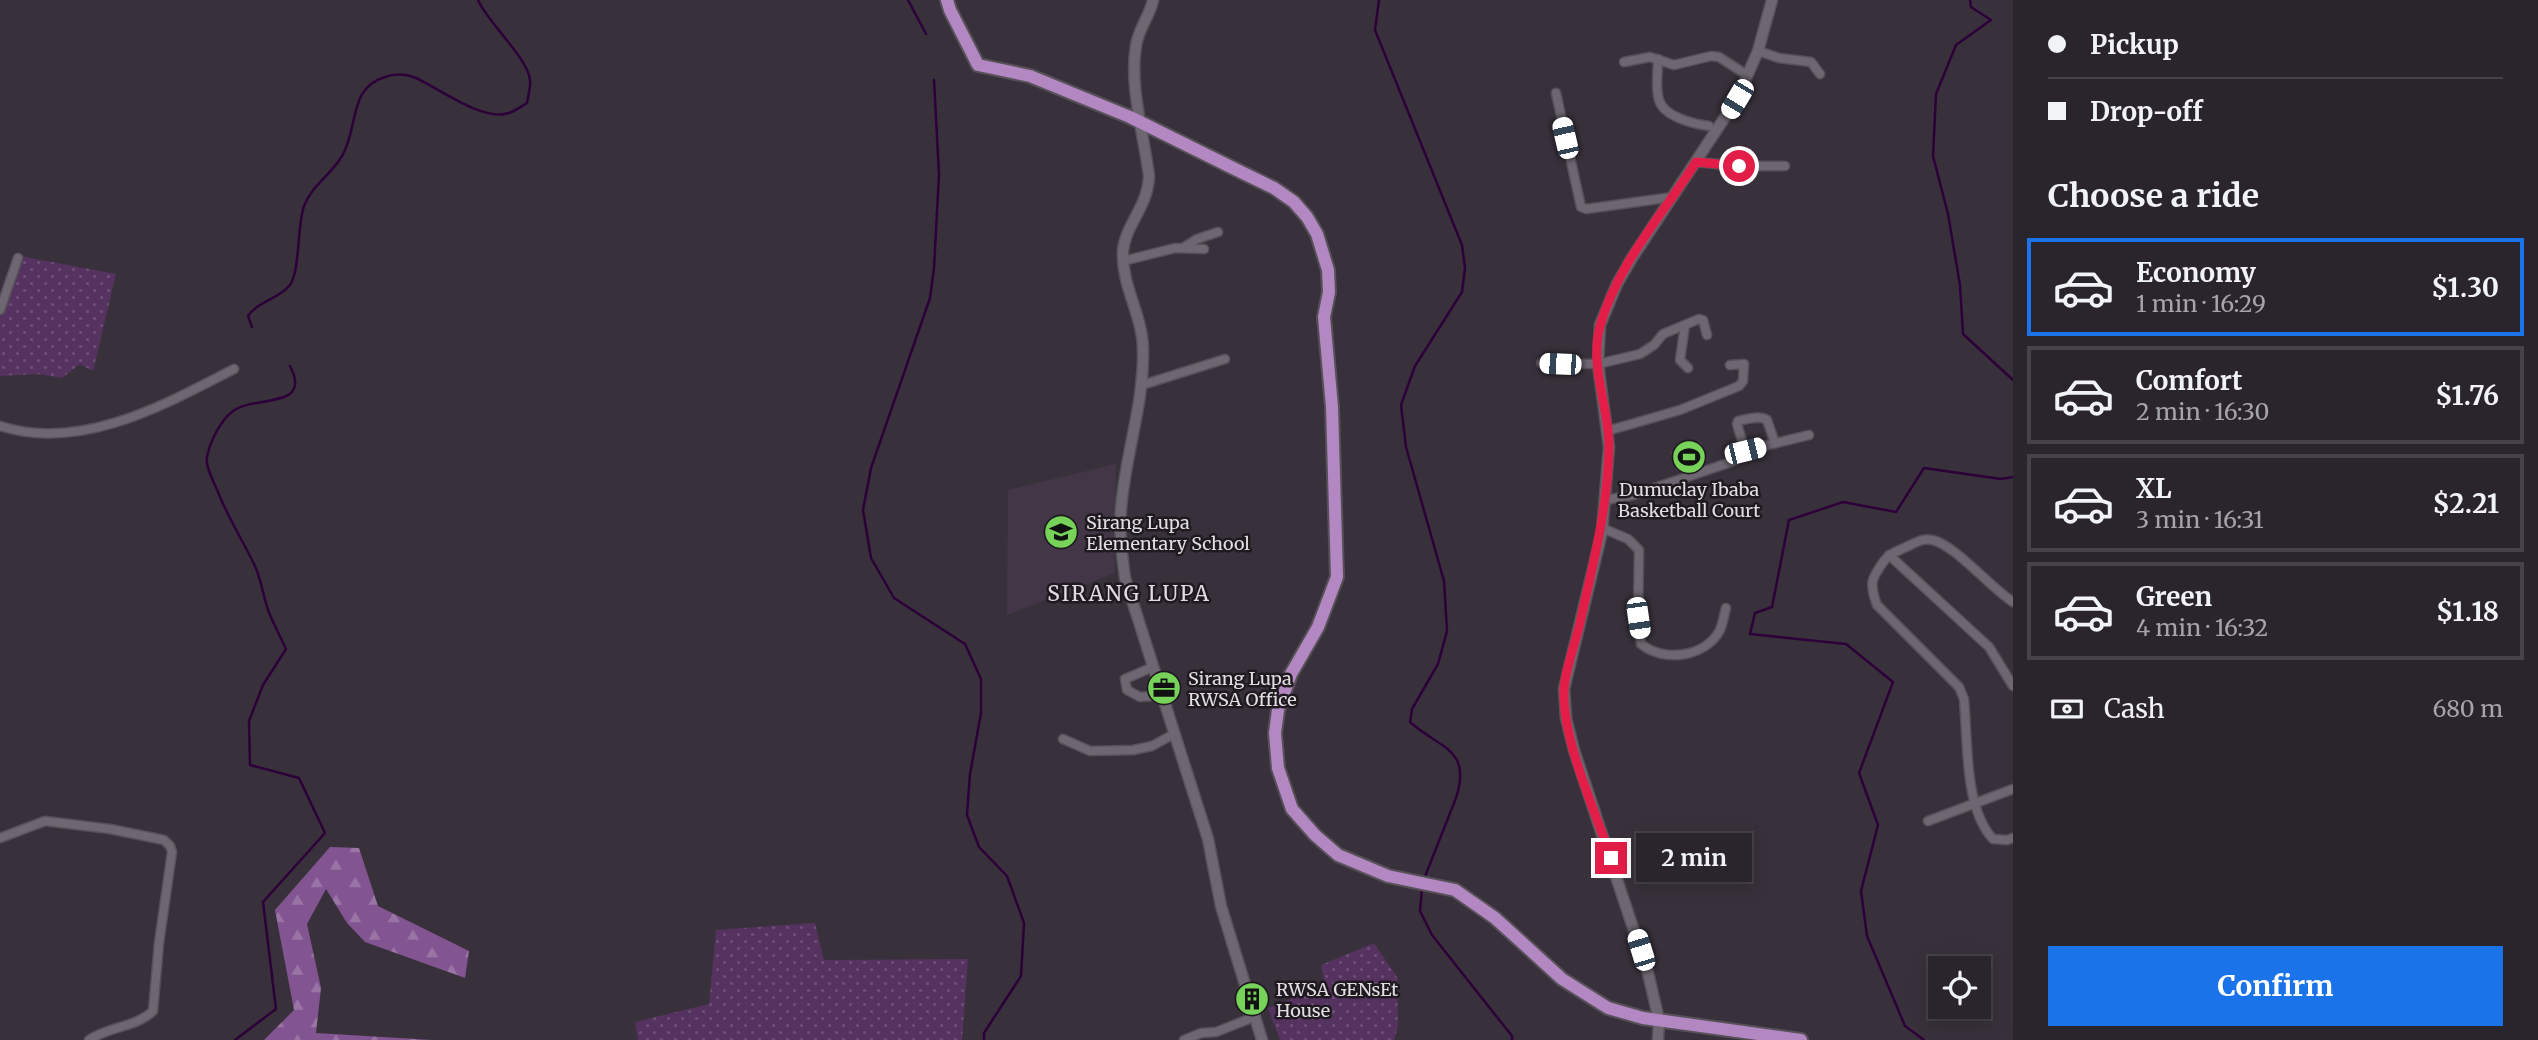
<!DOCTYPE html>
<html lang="en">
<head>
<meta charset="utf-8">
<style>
  body { margin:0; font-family:Merriweather,serif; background:#363138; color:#f1f3f6; height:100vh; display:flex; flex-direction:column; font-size:26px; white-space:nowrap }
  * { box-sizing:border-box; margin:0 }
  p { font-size:23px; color:#a5a5a9 }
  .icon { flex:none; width:38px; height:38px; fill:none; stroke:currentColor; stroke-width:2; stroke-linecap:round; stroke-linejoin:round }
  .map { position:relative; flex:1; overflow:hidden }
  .panel { display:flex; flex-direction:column; background:#2a252c; width:525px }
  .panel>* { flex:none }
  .hud { display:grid; align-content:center; height:154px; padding:0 35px; background:#2a252c }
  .controls { position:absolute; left:1928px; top:956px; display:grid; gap:14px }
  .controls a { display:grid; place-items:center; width:63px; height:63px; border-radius:0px; background:#2a252c; box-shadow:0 4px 18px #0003,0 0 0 2px #464248; font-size:35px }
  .end { position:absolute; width:32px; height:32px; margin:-16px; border:9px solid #e11d48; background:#fff; box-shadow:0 0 0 4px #fff }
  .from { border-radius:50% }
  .bubble { position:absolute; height:49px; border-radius:0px; background:#2a252c; box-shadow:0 4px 18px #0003,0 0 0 2px #464248; font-size:23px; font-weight:700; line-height:49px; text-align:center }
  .car { position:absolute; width:21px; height:42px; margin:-21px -10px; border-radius:9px; box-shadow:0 0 5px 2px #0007; background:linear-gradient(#fff 24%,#345 0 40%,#fff 0 76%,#345 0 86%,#fff 0) }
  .hud b { display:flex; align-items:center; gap:24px; height:66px; font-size:26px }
  .hud b+b { border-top:2px solid #464248 }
  .hud i { width:18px; height:18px; background:#f1f3f6 }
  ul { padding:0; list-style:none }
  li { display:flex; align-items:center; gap:21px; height:98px; margin:0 14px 10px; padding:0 21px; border:4px solid #464248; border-radius:0px }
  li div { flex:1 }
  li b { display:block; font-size:26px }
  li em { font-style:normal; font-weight:700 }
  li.current { border-color:#1a73e8 }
  li>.icon { width:63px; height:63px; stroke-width:1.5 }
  h2 { padding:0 35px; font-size:32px; line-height:84px }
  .pay { display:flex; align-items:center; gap:18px; height:77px; padding:0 35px; font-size:26px }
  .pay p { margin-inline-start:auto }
  .cta { display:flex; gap:14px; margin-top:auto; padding:14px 35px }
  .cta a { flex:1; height:80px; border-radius:0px; background:#1a73e8; color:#fff; font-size:28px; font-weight:700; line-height:80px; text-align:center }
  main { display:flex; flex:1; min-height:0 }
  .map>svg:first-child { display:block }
  .built { fill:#433747 }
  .grass { fill:url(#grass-dots) }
  .forest { fill:url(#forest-firs) }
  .park { fill:#553260 }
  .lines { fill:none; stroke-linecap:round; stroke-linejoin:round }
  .stream { stroke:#2d003a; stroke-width:2.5 }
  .minor-casing { stroke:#565058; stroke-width:11 }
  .tertiary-casing { stroke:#565058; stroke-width:13 }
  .primary-casing { stroke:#565058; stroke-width:16 }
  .minor { stroke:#6e6671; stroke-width:8 }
  .tertiary { stroke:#6e6671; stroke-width:10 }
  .primary { stroke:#b387c1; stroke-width:12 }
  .route { stroke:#e11d48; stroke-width:9 }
  .labels { text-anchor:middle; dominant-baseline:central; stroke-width:5; stroke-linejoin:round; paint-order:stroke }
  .poi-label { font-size:18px; fill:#e2dde3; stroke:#1e1a1f; text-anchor:start }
  .quarter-label { font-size:21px; letter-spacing:2px; fill:#e3d9e6; stroke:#1e1a1f }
</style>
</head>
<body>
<main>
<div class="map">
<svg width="2013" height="1040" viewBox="0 0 2013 1040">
  <defs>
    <pattern id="grass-dots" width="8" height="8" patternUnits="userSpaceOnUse" patternTransform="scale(1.75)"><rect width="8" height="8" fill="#553260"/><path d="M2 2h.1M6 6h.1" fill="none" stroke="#6d4f77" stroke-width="1.8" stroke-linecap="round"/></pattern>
    <pattern id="forest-firs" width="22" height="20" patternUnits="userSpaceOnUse" patternTransform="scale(1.75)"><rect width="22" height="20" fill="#825491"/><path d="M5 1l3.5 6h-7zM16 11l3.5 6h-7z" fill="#9974a5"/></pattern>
  </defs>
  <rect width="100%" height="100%" fill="#38313b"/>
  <polygon class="built" points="1116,464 1115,573 1007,615 1008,490"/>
  <g class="grass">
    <polygon points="20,256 116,274 93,371 80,364 62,378 38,374 0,376 0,316 10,298"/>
    <polygon points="815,923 824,960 968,959 962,1040 638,1040 635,1022 709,1004 716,930"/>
    <polygon points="1374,943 1397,977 1398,1026 1394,1040 1280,1040 1268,1008 1325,985 1321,965"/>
  </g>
  <polygon class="forest" points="330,847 359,848 378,906 469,951 465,978 365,942 347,923 326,889 307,924 321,988 316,1033 432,1040 264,1040 294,1010 275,910"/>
  <polygon class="park" points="1701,442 1708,461 1676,471 1670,452"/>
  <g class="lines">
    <g class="stream">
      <polyline points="908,0 926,34"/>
      <path d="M1379 0 1375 30 1462 245 1465 268 1462 292 1415 366 1401 405 1406 447 1444 581 1447 631 1438 664 1412 709 1410 722C1440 749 1472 748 1456 798L1424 879"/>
      <polyline points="1970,0 1971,7 1991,20 1956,45 1936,94 1933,156 1948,214 1960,285 1963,334 2013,380"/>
      <polyline points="934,80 939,174 934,268 930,298 871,468 863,510 871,558 894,598 965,644 981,679 981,713 970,774 967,815 979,847 1007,876 1024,923 1021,976 984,1033 984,1040"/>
      <path d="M252 327 248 316C258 301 279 299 290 285 300 271 297 226 304 206 312 185 331 175 342 156 359 127 348 88 385 77 395 73 407 74 416 78 440 89 483 122 509 113 515 111 522 106 527 103 528 96 531 87 530 80 528 58 488 23 478 0"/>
      <polyline points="1422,889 1420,911 1432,935 1512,1036 1512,1040"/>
      <path d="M235 1040 276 1009 263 902 325 833 299 778 250 765 249 721 263 685 286 649C280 636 273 623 268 610 263 595 261 578 254 564 242 539 228 518 218 492 214 482 205 467 207 457 210 441 221 420 233 411 254 395 313 410 290 366"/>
      <polyline points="1924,1040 1905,1026 1867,936 1861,891 1878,825 1859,773 1893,682 1846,644 1750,634 1755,613 1772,607 1789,520 1843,502 1896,512 1924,468 2001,479 2013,477"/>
    </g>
    <g class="minor-casing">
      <g id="minor">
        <polyline points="1758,51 1779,58 1811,62 1820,74"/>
        <path d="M1658 59C1658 72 1655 88 1659 100 1664 117 1694 124 1709 126"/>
        <polyline points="1624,62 1650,57 1674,65 1711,56 1719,57 1747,75"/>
        <polyline points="1556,93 1581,207 1586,209 1673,197"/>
        <polyline points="1696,162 1739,166 1785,166"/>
        <polyline points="1183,248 1197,239 1218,232"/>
        <polyline points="1123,261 1175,248 1204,249"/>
        <polyline points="0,310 18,258"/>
        <polyline points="1685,325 1680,360 1688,368"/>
        <polyline points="1541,363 1598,364 1640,354 1654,345 1663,334 1699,319 1703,320 1707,335"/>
        <polyline points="1142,385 1225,359"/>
        <path d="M0 426C81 452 164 405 234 369"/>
        <polyline points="1607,431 1680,410 1739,386 1743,381 1744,364 1730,365"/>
        <path d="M1745 451 1737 424 1738 421C1747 419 1759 415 1767 420L1775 443"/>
        <polyline points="1605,500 1634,495 1734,461 1743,451 1809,435"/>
        <path d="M1602 528 1628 539 1639 550 1638 618 1641 644C1664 663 1706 657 1720 630 1723 623 1724 615 1726 608"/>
        <polyline points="1889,555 1989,647 2013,686"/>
        <path d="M2013 602C1991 588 1954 544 1932 540 1922 538 1915 543 1906 547 1898 551 1890 553 1884 561 1871 579 1869 583 1877 605L1959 687 1964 699C1968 741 1964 808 1993 839L2007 840 2013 838"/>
        <polyline points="1153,667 1125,679 1127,690 1140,697 1162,695"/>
        <polyline points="1063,739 1090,751 1133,750 1152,746 1174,734"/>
        <polyline points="1928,821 2013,789"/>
        <path d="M0 838 45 821 110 829 164 840 170 846 172 852 159 943 153 1011C135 1028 109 1026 89 1040"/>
        <polyline points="1184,1040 1201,1033 1216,1032 1254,1017"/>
      </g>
    </g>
    <g class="tertiary-casing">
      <g id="tertiary">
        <path d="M1153 0C1150 16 1138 29 1136 46 1129 85 1144 136 1149 176 1148 207 1125 225 1123 251 1121 285 1143 316 1143 350 1144 405 1125 455 1121 509 1119 533 1122 555 1125 578L1208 839 1221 906 1262 1040"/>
        <polyline points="1658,1040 1659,1020 1648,973 1574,750 1566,718 1564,689 1602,532 1609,447 1598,364 1600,325 1617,284 1632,258 1737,99 1758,51 1772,0"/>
      </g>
    </g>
    <g class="primary-casing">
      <polyline id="primary" points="947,0 950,10 978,65 1030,76 1130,117 1241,172 1274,188 1294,202 1307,217 1317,234 1328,270 1329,292 1324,317 1332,407 1337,577 1318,627 1291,674 1278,710 1275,733 1278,768 1292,809 1315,835 1338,855 1388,876 1455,890 1495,918 1562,979 1608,1008 1643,1018 1801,1040"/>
    </g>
    <use href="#minor" class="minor"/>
    <use href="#tertiary" class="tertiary"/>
    <use href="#primary" class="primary"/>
  </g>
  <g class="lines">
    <path class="route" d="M1611 858C1595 810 1562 740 1564 690 1565 669 1575 645 1580 623 1593 564 1608 508 1609 446 1609 407 1589 366 1600 326 1617 265 1663 214 1696 162L1739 166"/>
  </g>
  <defs>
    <g id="stadium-disc" transform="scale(1.75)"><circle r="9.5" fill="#77d259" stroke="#1e1a1f"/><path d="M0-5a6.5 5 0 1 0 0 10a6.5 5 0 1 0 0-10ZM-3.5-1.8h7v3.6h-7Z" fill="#111"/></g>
    <g id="school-disc" transform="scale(1.75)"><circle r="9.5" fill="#77d259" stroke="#1e1a1f"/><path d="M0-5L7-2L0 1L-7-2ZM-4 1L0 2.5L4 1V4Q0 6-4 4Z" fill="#111"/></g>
    <g id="office-disc" transform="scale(1.75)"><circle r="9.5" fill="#77d259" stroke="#1e1a1f"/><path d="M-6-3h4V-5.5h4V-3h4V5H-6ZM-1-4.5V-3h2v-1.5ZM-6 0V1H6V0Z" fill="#111"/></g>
    <g id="building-disc" transform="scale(1.75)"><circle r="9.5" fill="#77d259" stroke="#1e1a1f"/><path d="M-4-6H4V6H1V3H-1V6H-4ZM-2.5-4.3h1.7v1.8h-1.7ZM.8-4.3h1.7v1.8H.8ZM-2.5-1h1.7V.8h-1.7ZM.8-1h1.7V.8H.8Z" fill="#111"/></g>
  </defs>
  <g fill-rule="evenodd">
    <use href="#stadium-disc" x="1689" y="457"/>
    <use href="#school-disc" x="1061" y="532"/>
    <use href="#office-disc" x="1164" y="688"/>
    <use href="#building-disc" x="1252" y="999"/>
  </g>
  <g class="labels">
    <g class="poi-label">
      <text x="1689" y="489" text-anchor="middle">Dumuclay Ibaba<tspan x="1689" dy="21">Basketball Court</tspan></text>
      <text x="1086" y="522">Sirang Lupa<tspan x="1086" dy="21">Elementary School</tspan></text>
      <text x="1188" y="678">Sirang Lupa<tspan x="1188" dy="21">RWSA Office</tspan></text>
      <text x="1276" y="989">RWSA GENsEt<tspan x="1276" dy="21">House</tspan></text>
    </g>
    <g class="quarter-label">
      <text x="1129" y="593">SIRANG LUPA</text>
    </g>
  </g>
</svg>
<div class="controls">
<a><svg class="icon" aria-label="locate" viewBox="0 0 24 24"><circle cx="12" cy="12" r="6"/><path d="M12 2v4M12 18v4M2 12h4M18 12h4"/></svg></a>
</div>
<i class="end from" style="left:1739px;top:166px"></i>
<i class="end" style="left:1611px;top:858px"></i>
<div class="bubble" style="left:1636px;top:833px;width:116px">2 min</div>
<i class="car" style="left:1737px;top:99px;rotate:211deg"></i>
<i class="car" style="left:1565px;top:138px;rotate:347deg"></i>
<i class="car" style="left:1560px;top:364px;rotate:272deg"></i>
<i class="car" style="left:1745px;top:451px;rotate:76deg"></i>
<i class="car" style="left:1638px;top:618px;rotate:172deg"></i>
<i class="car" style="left:1641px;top:950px;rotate:343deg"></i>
</div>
<section class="panel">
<div class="hud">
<b><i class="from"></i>Pickup</b>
<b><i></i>Drop-off</b>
</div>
<h2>Choose a ride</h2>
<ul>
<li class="current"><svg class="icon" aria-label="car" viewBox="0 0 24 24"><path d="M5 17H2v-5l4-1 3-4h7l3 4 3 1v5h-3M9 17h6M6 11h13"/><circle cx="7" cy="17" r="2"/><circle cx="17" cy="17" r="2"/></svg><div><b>Economy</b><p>1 min · 16:29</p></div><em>$1.30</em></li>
<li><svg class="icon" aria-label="car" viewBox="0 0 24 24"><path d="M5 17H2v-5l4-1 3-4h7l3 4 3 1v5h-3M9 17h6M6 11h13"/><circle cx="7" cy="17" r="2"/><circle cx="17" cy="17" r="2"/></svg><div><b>Comfort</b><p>2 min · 16:30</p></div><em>$1.76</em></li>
<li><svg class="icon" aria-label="car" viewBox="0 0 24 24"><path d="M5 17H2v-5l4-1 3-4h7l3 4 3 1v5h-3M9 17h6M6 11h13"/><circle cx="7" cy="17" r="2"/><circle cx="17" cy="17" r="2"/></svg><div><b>XL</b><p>3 min · 16:31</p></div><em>$2.21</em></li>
<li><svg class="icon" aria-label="car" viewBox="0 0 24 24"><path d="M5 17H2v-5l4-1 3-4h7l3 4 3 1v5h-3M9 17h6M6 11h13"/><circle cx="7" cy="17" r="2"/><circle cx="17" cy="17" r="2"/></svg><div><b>Green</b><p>4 min · 16:32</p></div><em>$1.18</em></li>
</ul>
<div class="pay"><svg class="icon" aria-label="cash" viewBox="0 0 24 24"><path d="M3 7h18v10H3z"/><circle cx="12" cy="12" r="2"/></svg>Cash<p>680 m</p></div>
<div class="cta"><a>Confirm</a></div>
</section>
</main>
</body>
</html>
